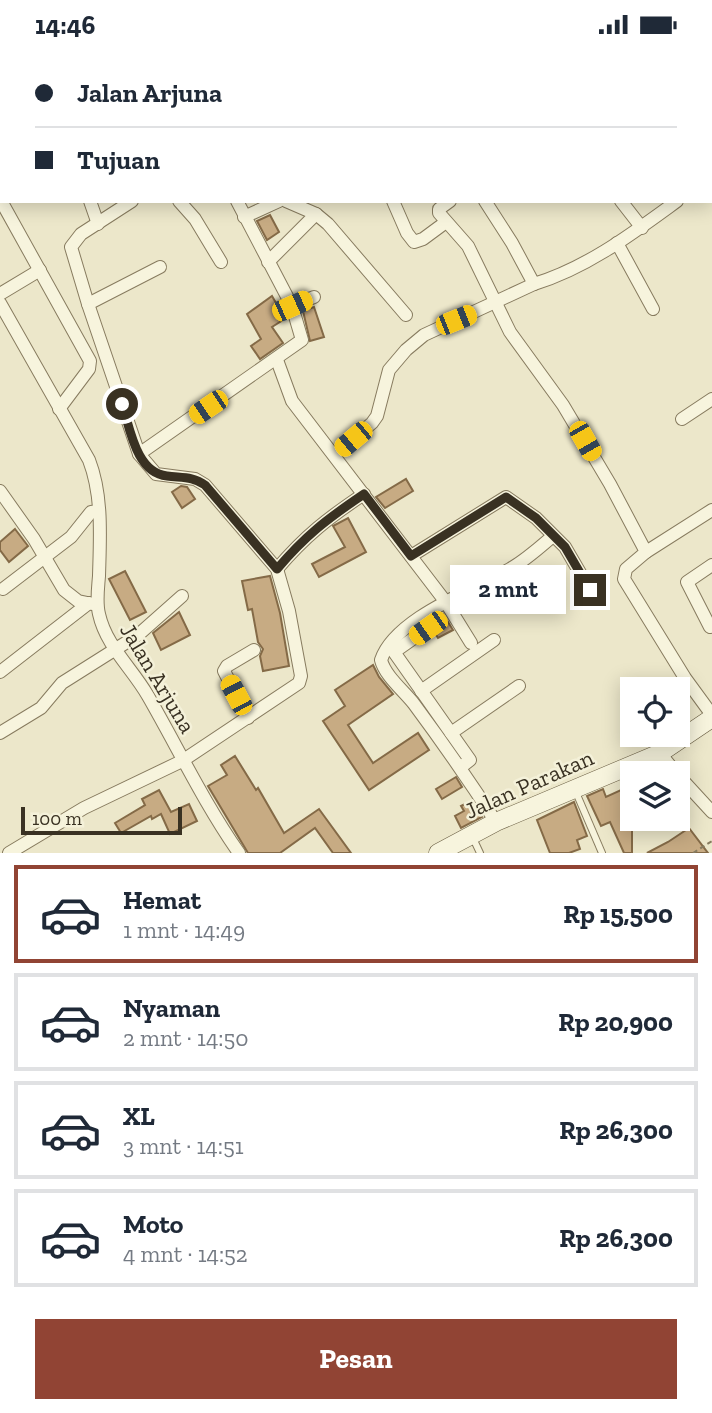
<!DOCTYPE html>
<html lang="id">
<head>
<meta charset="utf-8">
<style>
  body { margin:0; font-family:"Zilla Slab",serif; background:#f6f6f7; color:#1f2937; height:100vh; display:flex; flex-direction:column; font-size:26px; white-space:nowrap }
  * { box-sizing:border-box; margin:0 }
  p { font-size:23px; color:#747a83 }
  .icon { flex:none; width:38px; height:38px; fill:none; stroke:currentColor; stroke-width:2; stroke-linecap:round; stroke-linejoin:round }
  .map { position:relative; height:804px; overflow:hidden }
  .sheet { display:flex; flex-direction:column; background:#fff; flex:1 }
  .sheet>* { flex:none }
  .top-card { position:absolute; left:0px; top:0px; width:712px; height:154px; box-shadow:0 4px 18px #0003; display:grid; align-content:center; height:154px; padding:0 35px; background:#fff }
  .controls { position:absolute; left:620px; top:628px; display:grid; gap:14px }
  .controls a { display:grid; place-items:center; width:70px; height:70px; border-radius:0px; background:#fff; box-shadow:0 4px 18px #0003; font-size:35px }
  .scale { position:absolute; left:21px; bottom:18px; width:161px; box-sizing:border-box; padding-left:7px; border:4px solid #393122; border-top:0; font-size:19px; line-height:24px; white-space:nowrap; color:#393122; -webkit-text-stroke:5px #f4f1d9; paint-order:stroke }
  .end { position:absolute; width:32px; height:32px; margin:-16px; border:9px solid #393122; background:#fff; box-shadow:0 0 0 4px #fff }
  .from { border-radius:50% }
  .bubble { position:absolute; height:49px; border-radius:0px; background:#fff; box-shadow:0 4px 18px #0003; font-size:23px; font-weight:700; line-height:49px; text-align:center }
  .car { position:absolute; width:21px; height:42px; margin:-21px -10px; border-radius:9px; box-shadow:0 0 5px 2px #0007; background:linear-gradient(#f5c518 24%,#345 0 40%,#f5c518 0 76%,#345 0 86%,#f5c518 0) }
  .top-card b { display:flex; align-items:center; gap:24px; height:66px; font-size:26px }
  .top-card b+b { border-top:2px solid #e0e1e3 }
  .top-card i { width:18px; height:18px; background:#1f2937 }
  ul { padding:12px 0 0; list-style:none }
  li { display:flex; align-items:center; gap:21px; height:98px; margin:0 14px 10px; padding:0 21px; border:4px solid #e0e1e3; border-radius:0px }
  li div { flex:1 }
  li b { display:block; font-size:26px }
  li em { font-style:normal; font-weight:700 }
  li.current { border-color:#914434 }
  li>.icon { width:63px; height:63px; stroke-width:1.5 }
  .cta { display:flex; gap:14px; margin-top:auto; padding:14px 35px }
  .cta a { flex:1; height:80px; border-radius:0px; background:#914434; color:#fff; font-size:28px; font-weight:700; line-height:80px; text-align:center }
  .status { display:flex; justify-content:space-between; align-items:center; height:49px; padding:0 35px; background:#fff; direction:ltr }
  .status svg { height:19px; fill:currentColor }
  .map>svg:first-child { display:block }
  .building { fill:#c7ab83; stroke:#846a47; stroke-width:2 }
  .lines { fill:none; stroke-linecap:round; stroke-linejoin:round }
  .lane-casing { stroke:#877b5f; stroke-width:8 }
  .street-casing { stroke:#877b5f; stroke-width:14 }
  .secondary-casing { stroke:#695d42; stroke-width:19 }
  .path { stroke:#877b5f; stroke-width:2; stroke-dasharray:5 3.5; stroke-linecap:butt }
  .lane { stroke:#f7f4dd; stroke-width:6 }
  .street { stroke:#f7f4dd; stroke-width:12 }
  .secondary { stroke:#f7f4dd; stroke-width:18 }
  .route { stroke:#393122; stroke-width:9 }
  .labels { text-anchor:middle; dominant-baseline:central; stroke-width:5; stroke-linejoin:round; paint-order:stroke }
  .street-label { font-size:23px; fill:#393122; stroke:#f4f1d9 }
</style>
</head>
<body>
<div class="status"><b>14:46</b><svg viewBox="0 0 49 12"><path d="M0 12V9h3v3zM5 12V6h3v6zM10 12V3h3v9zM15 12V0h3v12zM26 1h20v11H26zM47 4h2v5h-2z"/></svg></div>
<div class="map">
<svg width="712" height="804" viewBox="0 0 712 804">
  <rect width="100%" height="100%" fill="#ece7ca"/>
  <g class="building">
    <polygon points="270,166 279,183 267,191 257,172"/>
    <polygon points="272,247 276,254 280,252 286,269 272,278 283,294 260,310 251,297 261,290 247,265"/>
    <polygon points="314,258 324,288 310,292 303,262"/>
    <polygon points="406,430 413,442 385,459 376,448"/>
    <polygon points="181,437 187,438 195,450 182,459 172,443"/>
    <polygon points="348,469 366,503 319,528 312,515 345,498 333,477"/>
    <polygon points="15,480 28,497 9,513 0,501 0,493"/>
    <polygon points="125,522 146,563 130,571 109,530"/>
    <polygon points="270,527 280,564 289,617 263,622 260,607 263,600 258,593 252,560 248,561 242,532"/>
    <polygon points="179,563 190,586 161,601 153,584"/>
    <polygon points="443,565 453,581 438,589 435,584 437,578 432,571"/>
    <polygon points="373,616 379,628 393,645 348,676 373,714 418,684 429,701 369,741 323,672 345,657 335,641"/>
    <polygon points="235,707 256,741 258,739 284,784 319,760 351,804 333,804 315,779 280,804 248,804 208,737 227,726 221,716"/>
    <polygon points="456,728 462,738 442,750 436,740"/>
    <polygon points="632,736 632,770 651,770 632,779 632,804 624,804 610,773 601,777 587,747 603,740 606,748"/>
    <polygon points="159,741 171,763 189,755 197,772 170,785 161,765 152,770 151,767 121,784 115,774 145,756 142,750"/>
    <polygon points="471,752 482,768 461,779 455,767 464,762 461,757"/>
    <polygon points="574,753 587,787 577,791 580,800 569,804 550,804 537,771"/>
    <polygon points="689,779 708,804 647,804 668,793"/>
  </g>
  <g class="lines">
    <g class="lane-casing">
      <g id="lane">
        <polyline points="575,741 602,804"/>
        <polyline points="472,787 480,804"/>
      </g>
    </g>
    <g class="street-casing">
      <g id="street">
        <polyline points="22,0 24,2"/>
        <polyline points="418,0 419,2"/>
        <polyline points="488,0 489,2"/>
        <polyline points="153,2 156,0"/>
        <polyline points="292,2 292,0"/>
        <polyline points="587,2 588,0"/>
        <polyline points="0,52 2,51"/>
        <polyline points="710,59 712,58"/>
        <polyline points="710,131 712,130"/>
        <polyline points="0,150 90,312 89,320 59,360"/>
        <polyline points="90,152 98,175"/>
        <polyline points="179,152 195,170 221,213"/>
        <polyline points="286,152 316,165 328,175 406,266"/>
        <polyline points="393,152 407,184 414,193 423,190 446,173"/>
        <polyline points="450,152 439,160 439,164 468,197 510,283 563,356 610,435 646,503 626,520 624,530 685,629 712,666"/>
        <polyline points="485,152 512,194 534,235"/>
        <polyline points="621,152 642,179"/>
        <polyline points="244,168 279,152"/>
        <polyline points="617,194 653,260"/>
        <polyline points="268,213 316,165"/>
        <polyline points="0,245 40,221"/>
        <path d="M0 254 89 411C103 447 100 489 99 527 98 540 96 553 99 565 106 597 132 619 148 647 178 699 204 754 239 804"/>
        <polyline points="88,255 160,218"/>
        <polyline points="292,257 314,248"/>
        <polyline points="277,311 292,352 445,552 471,594"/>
        <polyline points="682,370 712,350"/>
        <polyline points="139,405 302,291 292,257 237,152"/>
        <path d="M334 406 372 374 377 367 389 321 406 301 424 286 534 235C587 219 633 184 677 152"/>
        <polyline points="0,442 34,490 64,541 78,552 97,556"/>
        <polyline points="646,503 712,461"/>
        <polyline points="411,507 506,448 536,469 565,498 590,541"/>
        <path d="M277 520C305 487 328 469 364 445"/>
        <polyline points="3,540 71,488 91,463 99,462"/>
        <polyline points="710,578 687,533 712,516"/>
        <polyline points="428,579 394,603 470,711 461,718"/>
        <polyline points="0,623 89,554"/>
        <polyline points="421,642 494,591"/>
        <polyline points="248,669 224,622 227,617 254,601"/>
        <polyline points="0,684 41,659 62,634 138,586 182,547"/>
        <polyline points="451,684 519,637"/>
        <polyline points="660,704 676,724"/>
        <polyline points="677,725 712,763"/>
        <path d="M496 773C470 733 443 694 414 655 404 642 385 627 381 611 395 569 474 541 510 520 526 511 539 499 553 487"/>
        <polyline points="9,804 84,759 182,712 299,634 301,627 289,562 277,520 205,436 195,430 156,425 139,405 88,255 71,198 81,185 132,152"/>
      </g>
    </g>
    <g class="secondary-casing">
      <polyline id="secondary" points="438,804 496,773 660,704 712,669"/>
    </g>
    <polyline class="path" points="693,804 712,792"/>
    <use href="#lane" class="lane"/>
    <use href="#street" class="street"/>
    <use href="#secondary" class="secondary"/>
  </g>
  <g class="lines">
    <path class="route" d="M122 355C130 379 136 424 167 427 181 429 193 427 205 436L277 520C306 486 327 470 364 445L411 507 506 448 536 469 565 498 590 541"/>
  </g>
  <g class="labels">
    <g class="street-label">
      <text transform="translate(158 629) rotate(59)">Jalan Arjuna</text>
      <text transform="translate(529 735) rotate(-24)">Jalan Parakan</text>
    </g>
  </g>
</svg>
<div class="controls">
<a><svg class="icon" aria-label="locate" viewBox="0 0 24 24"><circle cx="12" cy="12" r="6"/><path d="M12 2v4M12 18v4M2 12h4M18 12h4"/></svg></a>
<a><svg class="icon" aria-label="layers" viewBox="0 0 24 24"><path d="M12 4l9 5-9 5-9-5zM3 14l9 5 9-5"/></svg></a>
</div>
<div class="scale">100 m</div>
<i class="end from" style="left:122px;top:355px"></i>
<i class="end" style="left:590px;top:541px"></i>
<div class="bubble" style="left:450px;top:516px;width:116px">2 mnt</div>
<i class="car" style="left:292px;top:257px;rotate:66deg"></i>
<i class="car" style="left:456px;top:271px;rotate:68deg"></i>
<i class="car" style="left:208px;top:358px;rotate:236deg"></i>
<i class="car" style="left:353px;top:390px;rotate:230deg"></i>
<i class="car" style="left:585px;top:392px;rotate:150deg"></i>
<i class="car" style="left:428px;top:579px;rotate:235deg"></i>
<i class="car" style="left:236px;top:646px;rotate:332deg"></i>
<div class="top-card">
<b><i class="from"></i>Jalan Arjuna</b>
<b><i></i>Tujuan</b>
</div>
</div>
<section class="sheet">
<ul>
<li class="current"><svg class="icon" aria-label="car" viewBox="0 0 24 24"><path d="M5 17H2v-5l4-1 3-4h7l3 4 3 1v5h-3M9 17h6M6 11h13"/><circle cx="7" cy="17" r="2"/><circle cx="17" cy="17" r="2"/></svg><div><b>Hemat</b><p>1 mnt · 14:49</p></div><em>Rp 15,500</em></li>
<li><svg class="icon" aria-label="car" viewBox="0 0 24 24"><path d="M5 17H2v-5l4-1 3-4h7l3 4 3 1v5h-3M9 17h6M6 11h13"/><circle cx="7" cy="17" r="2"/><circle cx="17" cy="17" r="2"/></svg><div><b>Nyaman</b><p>2 mnt · 14:50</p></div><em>Rp 20,900</em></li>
<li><svg class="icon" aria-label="car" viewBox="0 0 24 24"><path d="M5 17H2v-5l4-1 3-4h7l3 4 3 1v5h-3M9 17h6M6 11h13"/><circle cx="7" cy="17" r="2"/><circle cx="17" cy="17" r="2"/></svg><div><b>XL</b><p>3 mnt · 14:51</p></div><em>Rp 26,300</em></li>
<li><svg class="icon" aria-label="car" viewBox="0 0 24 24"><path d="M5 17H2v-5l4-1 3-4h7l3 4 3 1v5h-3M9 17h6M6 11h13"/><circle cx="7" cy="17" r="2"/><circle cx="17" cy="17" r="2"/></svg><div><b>Moto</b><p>4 mnt · 14:52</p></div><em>Rp 26,300</em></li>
</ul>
<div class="cta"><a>Pesan</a></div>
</section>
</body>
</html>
